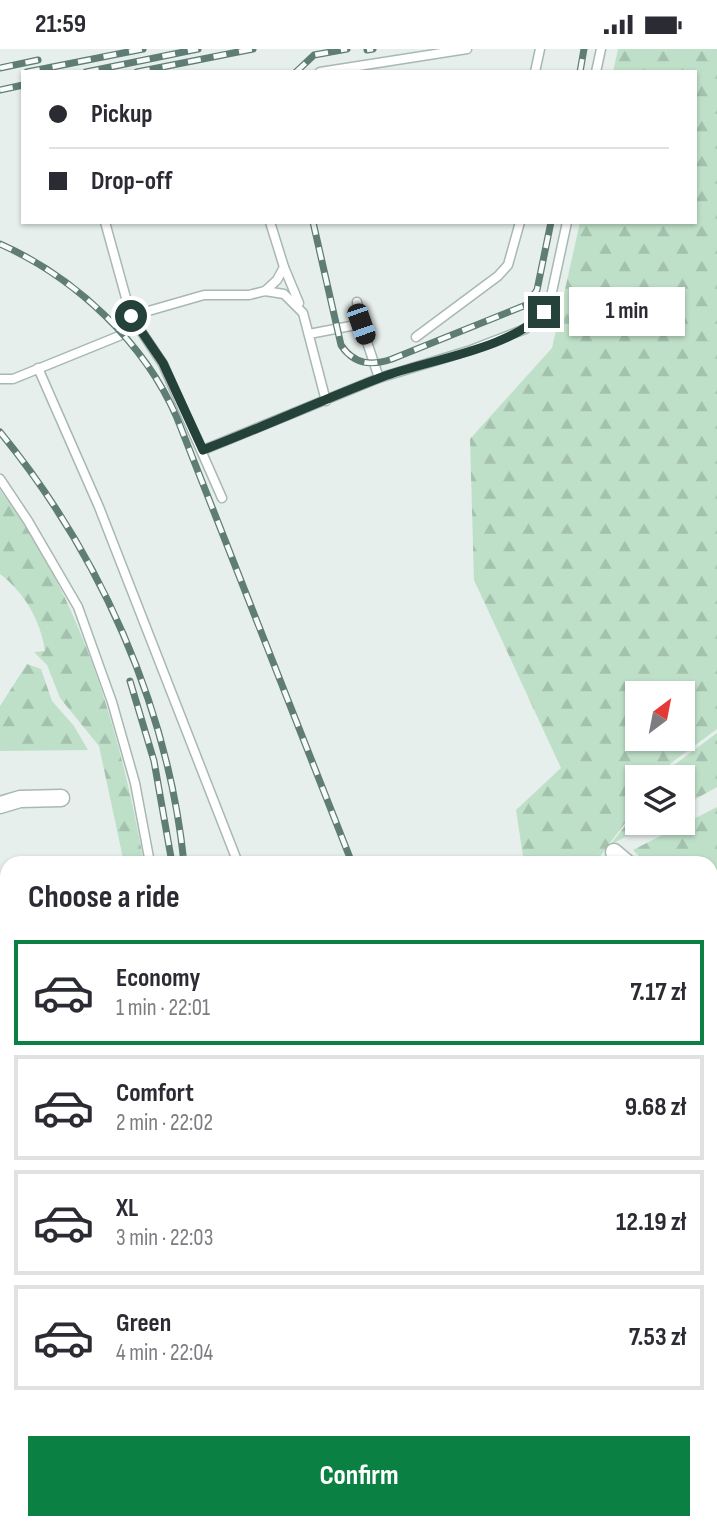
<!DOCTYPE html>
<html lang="en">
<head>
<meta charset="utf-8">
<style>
  body { margin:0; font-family:"Sofia Sans Condensed",sans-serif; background:#f7f7f7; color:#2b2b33; height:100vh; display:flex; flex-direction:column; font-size:26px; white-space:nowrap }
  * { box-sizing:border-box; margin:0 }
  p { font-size:23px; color:#7c7c81 }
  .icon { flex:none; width:38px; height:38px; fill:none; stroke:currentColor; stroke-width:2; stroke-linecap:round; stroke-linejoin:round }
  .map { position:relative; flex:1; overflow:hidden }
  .details { position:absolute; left:0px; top:807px; width:718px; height:674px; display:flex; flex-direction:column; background:#fff; border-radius:21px 21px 0 0; box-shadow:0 2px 5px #0004 }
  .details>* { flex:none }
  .top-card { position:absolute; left:21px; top:21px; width:676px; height:154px; border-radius:0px; box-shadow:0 2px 5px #0004; display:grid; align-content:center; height:154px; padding:0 28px; background:#fff }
  .needle { width:46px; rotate:32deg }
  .buttons { position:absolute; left:625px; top:632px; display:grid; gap:14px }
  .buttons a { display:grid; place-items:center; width:70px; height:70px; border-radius:0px; background:#fff; box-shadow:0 2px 5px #0004; font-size:35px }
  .end { position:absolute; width:32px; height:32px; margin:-16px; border:9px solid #24423a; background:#fff; box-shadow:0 0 0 4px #fff }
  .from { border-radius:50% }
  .bubble { position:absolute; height:49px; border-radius:0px; background:#fff; box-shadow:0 2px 5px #0004; font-size:23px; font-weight:700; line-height:49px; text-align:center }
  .car { position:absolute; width:21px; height:42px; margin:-21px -10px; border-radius:9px; box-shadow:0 0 5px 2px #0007; background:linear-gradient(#222 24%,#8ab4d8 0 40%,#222 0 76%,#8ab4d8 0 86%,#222 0) }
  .top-card b { display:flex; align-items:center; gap:24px; height:66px; font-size:26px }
  .top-card b+b { border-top:2px solid #e1e1e2 }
  .top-card i { width:18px; height:18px; background:#2b2b33 }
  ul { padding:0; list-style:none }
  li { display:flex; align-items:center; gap:21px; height:105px; margin:0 14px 10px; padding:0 14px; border:4px solid #e1e1e2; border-radius:0px }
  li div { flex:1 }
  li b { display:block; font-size:26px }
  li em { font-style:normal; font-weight:700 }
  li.current { border-color:#0b8043 }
  li>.icon { width:63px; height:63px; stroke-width:1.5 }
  h2 { padding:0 28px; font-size:32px; line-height:84px }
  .primary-button { display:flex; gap:14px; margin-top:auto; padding:14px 28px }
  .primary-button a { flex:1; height:80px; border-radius:0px; background:#0b8043; color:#fff; font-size:28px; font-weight:700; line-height:80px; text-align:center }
  .status { display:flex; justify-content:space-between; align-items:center; height:49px; padding:0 35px; background:#fff; direction:ltr }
  .status svg { height:19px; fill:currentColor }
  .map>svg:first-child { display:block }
  .forest { fill:url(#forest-firs); fill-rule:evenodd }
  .garden { fill:#bfe0c8 }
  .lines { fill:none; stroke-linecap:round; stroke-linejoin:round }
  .service-casing { stroke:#a8b8b2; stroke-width:11 }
  .minor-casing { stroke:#a8b8b2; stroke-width:19 }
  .service { stroke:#fff; stroke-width:8 }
  .minor { stroke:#fff; stroke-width:16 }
  .rail-casing { stroke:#5f7d75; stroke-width:7 }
  .rail { stroke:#f7fbf9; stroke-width:4.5; stroke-dasharray:13; stroke-linecap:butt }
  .route { stroke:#24423a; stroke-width:9 }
</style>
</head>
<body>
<div class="status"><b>21:59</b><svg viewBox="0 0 49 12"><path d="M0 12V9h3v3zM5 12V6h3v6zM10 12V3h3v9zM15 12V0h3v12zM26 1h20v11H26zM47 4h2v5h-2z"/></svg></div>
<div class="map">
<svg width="717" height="1480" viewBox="0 0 717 1480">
  <defs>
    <pattern id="forest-firs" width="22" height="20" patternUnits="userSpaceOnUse" patternTransform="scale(1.75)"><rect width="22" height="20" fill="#bfe0c8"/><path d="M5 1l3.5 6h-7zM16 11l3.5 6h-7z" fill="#a4c1ad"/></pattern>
  </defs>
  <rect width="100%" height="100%" fill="#e6efeb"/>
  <g class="forest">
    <path d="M618 0H717V680L671 714 660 728H637V758L595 814H524L516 761 561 719 474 531 470 390 552 299 580 173H695V23H613ZM637 644H682V690H637Z"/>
    <path d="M0 441C82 549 120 682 144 814H124L99 697 60 649 47 616 34 603 45 602C41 572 24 543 0 525Z"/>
    <polygon points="27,615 41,620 52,652 74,677 88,701 0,702 0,657"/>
    <polygon points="717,684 717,738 683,757 682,728 664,728 673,717"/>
    <polygon points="717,758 717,870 711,866 710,814 646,814 633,801"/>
    <polygon points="637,762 637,774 652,774 610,796"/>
    <polygon points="7,1330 7,1474 114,1474 114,1480 0,1480 0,1332"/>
    <polygon points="167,1474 283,1474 288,1480 168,1480"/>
    <polygon points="297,1474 451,1474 454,1480 308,1480"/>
  </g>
  <polygon class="garden" points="717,1299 717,1480 477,1480 474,1474 710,1474 710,1303"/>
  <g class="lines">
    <g class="service-casing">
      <g id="service">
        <polyline points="320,23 467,0"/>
        <polyline points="535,23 540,0"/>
        <polyline points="596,23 601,0"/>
        <polyline points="284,218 299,254"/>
        <polyline points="265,242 277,231 284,218 270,173"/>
        <polyline points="357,253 361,275 379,329"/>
        <polyline points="309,285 361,275"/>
        <polyline points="416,288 498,227 508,216 520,173"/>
        <polyline points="38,319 99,458 238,814"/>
        <polyline points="0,330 13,330 119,287 127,280 131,267 105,173"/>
        <polyline points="203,401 379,329 471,301 525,280 537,271 550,252 567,173"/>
        <polyline points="0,430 28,472 78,558 112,653 135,734 150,814"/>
        <polyline points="222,449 163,315 131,267 204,246 249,246 265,242 284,245 303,264 326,352"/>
        <polyline points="0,1315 7,1314"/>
        <polyline points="465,1474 468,1480"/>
        <polyline points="52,1480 54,1474"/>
      </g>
    </g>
    <g class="minor-casing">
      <g id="minor">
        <polyline points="0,756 20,750 61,749"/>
        <polyline points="614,803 627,814"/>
        <polyline points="0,852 7,852"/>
        <polyline points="710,877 717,879"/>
        <polyline points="0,984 7,987"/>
        <polyline points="0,1091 7,1097"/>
        <polyline points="710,1110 717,1109"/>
      </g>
    </g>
    <use href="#service" class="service"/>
    <use href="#minor" class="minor"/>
    <g class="rail-casing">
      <g id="rail">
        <polyline points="367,1 373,0"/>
        <polyline points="0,19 38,11"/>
        <polyline points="27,23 143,0"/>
        <polyline points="86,23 198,0"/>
        <polyline points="137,23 253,0"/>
        <polyline points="296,23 314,6 347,0"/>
        <polyline points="580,23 584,0"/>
        <polyline points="0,41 23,36"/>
        <path d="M313 173 341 296C354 316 372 317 392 310L526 256 537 241 551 173"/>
        <path d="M0 195C75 228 145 294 177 369L352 814"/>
        <path d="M0 383C99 504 168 657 184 814"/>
        <polyline points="130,632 154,712 172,814"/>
        <polyline points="152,1474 153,1480"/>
        <polyline points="85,1480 88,1474"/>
      </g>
    </g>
    <use href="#rail" class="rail"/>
  </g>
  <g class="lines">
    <path class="route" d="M131 267 163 314 203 401C263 378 322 351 382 328 427 311 512 300 544 263"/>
  </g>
</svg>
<div class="buttons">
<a><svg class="needle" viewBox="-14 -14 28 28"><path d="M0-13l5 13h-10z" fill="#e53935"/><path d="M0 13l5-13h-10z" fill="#7c7c81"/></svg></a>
<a><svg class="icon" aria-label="layers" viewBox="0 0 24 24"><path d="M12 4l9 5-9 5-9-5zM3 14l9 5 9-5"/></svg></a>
</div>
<i class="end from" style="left:131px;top:267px"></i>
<i class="end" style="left:544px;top:263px"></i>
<div class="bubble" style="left:569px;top:238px;width:116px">1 min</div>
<i class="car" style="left:361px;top:275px;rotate:161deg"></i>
<div class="top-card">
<b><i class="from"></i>Pickup</b>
<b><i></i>Drop-off</b>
</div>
<section class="details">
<h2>Choose a ride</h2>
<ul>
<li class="current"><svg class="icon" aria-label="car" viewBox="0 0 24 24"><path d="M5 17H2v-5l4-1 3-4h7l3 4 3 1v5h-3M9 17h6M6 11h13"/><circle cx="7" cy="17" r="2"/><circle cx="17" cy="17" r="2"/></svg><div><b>Economy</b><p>1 min · 22:01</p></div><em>7.17 zł</em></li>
<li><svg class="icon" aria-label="car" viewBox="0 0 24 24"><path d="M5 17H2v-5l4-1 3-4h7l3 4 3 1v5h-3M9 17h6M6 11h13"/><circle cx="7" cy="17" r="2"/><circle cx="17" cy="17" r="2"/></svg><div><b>Comfort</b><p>2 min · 22:02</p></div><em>9.68 zł</em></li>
<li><svg class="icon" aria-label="car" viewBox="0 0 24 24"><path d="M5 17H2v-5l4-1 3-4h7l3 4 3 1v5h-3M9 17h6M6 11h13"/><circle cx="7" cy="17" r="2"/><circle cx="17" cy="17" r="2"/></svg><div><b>XL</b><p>3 min · 22:03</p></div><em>12.19 zł</em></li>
<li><svg class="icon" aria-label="car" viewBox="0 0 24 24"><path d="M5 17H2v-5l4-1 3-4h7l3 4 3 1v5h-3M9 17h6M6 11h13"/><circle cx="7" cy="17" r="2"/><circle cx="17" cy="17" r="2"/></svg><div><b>Green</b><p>4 min · 22:04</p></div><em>7.53 zł</em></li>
</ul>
<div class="primary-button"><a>Confirm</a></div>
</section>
</div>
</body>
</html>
